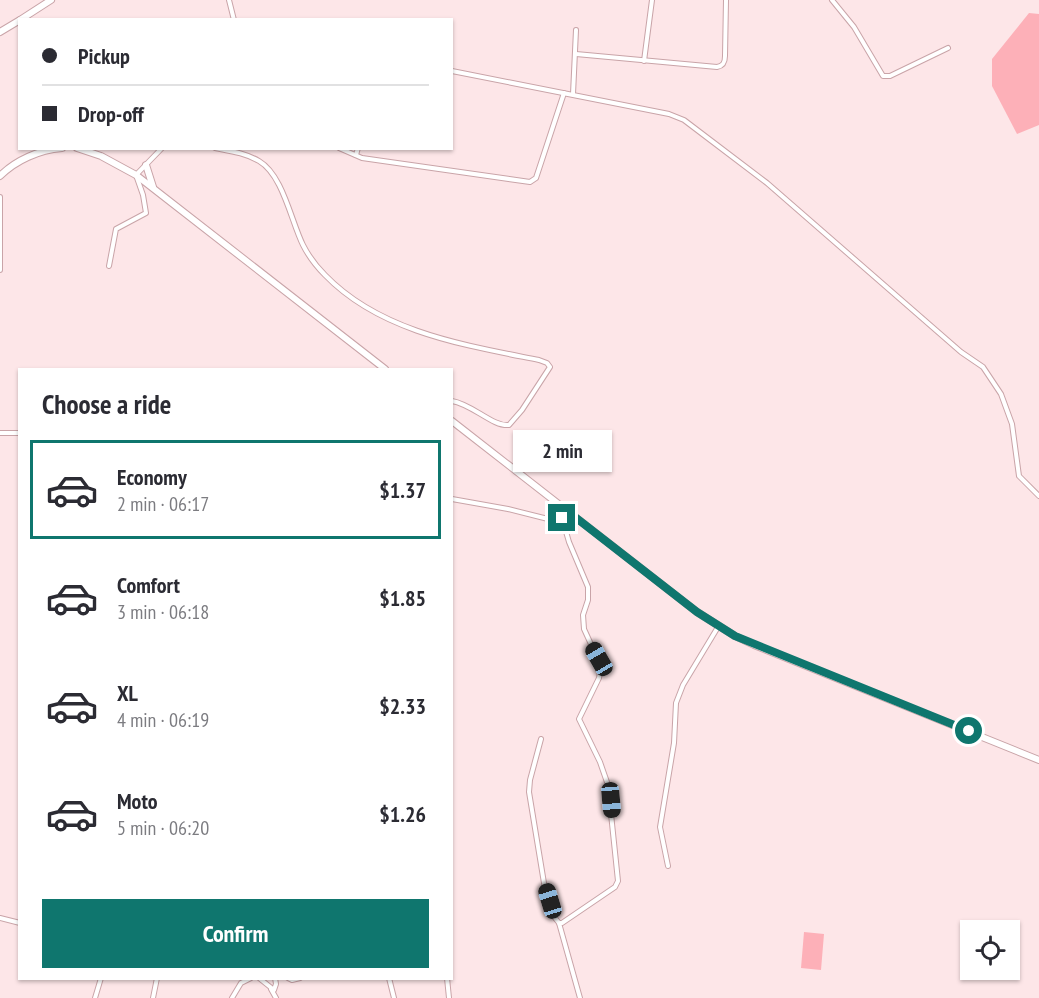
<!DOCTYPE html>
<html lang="en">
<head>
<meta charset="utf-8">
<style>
  body { margin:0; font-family:"PT Sans Narrow",sans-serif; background:#f7f7f7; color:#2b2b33; height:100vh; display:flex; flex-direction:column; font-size:22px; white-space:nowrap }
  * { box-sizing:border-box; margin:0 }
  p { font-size:20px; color:#7c7c81 }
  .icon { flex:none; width:33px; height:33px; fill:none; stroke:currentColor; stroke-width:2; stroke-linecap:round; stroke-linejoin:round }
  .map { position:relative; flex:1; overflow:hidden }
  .side { position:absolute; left:18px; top:368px; width:435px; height:612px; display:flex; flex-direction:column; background:#fff; border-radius:0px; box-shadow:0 2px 4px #0004 }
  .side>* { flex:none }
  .top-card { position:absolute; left:18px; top:18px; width:435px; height:132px; border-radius:0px; box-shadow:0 2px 4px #0004; display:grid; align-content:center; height:132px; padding:0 24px; background:#fff }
  .buttons { position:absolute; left:960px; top:920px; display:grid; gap:12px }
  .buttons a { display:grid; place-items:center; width:60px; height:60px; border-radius:0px; background:#fff; box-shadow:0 2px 4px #0004; font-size:30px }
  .end { position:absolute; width:27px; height:27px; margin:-14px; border:8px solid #0f766e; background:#fff; box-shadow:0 0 0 3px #fff }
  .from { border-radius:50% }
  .bubble { position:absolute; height:42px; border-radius:0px; background:#fff; box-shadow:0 2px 4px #0004; font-size:20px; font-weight:800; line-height:42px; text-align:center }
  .car { position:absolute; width:18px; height:36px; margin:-18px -9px; border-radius:8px; box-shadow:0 0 4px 2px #0007; background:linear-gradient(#222 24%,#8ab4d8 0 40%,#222 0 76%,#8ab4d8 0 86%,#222 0) }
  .top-card b { display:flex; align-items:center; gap:21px; height:57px; font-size:22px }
  .top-card b+b { border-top:2px solid #e1e1e2 }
  .top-card i { width:15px; height:15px; background:#2b2b33 }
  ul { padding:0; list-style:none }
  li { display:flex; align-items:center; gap:18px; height:99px; margin:0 12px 9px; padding:0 12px; border:3px solid transparent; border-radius:0px }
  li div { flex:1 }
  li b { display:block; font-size:22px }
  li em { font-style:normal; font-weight:800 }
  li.selected { border-color:#0f766e }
  li>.icon { width:54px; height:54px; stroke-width:1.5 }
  h2 { padding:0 24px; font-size:27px; line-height:72px }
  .primary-button { display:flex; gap:12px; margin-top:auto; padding:12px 24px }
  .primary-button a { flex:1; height:69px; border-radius:0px; background:#0f766e; color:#fff; font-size:24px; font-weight:800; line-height:69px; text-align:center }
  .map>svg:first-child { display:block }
  .green { fill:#fdb0b8 }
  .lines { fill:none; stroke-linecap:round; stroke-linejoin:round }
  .minor-casing { stroke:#c9a4a8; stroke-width:6 }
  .secondary-casing { stroke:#c9a4a8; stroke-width:8 }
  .minor { stroke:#fff; stroke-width:4 }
  .secondary { stroke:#fff; stroke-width:6 }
  .route { stroke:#0f766e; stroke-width:8 }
</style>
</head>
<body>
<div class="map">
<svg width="1039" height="998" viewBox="0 0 1039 998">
  <rect width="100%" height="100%" fill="#fde6e8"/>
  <g class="green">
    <polygon points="1029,13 1039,14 1039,125 1017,134 992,86 992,59"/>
    <polygon points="804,932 824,934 821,970 801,968"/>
  </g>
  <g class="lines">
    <g class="minor-casing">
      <g id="minor">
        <polyline points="229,0 234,20"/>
        <polyline points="832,0 854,27 883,76 890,76 948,48"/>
        <path d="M576 54 717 67C723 66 725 63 725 56L726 0"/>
        <polyline points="644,61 652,0"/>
        <polyline points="452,71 669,114 684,120 767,183 961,352 983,367 1001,394 1012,424 1019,476 1039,496"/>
        <polyline points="573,94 576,30"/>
        <path d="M215 148C230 151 245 153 259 161 283 175 291 221 303 245 308 255 316 266 325 275 380 332 464 345 539 360L547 363 550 367 522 410 509 425C493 427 472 404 452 401"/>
        <polyline points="339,148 362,158 530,182 536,178 564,93"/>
        <polyline points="356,155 358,148"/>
        <polyline points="0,197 0,270"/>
        <polyline points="109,266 116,229 146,213 143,195 136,175 162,148"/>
        <polyline points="0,433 20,433"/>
        <polyline points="452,499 508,509 552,520 562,518 565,510"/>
        <polyline points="541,739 530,780 529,792 544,883 555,918 559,923 580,998"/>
        <polyline points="668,866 660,827 674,743 676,703 683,685 718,627"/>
        <polyline points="0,918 20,923"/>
        <polyline points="559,923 562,923 615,887 618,881 608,785 600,762 579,719 599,678 601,666 584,629 583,615 588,600 588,587 569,542 562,518"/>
        <polyline points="259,978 274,990 276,984 275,978"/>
        <polyline points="288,978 292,980 300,978"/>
        <polyline points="389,978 394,998"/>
        <polyline points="447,978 449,998"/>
        <polyline points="271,989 276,998"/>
        <polyline points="95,998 101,978"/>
        <polyline points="153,998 157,978"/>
        <polyline points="232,998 241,983 251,978"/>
      </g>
    </g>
    <g class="secondary-casing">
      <g id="secondary">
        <polyline points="20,20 51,0"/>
        <polyline points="0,32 20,20"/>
        <polyline points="77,148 101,156 136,175 385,369"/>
        <polyline points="146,165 153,187"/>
        <path d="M0 176C16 160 39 150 62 148"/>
        <polyline points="452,421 697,612 735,636 754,645 1039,760"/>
      </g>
    </g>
    <use href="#minor" class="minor"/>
    <use href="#secondary" class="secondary"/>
  </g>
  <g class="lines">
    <polyline class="route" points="562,518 566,510 697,612 735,636 969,731"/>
  </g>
</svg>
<div class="buttons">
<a><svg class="icon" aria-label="locate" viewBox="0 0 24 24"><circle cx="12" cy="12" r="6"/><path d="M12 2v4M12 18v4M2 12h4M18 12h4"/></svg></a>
</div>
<i class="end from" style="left:969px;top:731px"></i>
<i class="end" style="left:562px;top:518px"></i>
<div class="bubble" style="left:513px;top:430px;width:99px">2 min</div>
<i class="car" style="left:599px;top:659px;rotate:330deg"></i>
<i class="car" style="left:611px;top:800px;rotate:175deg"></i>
<i class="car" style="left:550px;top:901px;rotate:343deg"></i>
<div class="top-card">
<b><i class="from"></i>Pickup</b>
<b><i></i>Drop-off</b>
</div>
<section class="side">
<h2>Choose a ride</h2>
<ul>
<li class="selected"><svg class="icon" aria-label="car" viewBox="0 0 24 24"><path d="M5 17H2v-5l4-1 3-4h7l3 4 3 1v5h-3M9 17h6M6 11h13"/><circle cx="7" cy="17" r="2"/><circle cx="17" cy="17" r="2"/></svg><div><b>Economy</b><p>2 min · 06:17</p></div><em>$1.37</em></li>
<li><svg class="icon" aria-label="car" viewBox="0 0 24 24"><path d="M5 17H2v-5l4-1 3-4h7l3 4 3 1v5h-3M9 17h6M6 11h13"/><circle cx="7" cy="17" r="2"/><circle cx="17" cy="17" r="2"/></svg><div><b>Comfort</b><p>3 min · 06:18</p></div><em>$1.85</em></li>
<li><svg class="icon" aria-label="car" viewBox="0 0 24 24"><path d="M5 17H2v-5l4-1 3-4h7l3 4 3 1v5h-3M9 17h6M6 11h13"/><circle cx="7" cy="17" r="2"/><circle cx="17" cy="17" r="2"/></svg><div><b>XL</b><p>4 min · 06:19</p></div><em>$2.33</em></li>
<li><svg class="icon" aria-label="car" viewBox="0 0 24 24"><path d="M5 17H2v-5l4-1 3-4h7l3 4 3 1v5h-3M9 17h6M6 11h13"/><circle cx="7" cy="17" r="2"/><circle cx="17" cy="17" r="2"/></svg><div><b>Moto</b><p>5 min · 06:20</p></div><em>$1.26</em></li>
</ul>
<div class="primary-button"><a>Confirm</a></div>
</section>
</div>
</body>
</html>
